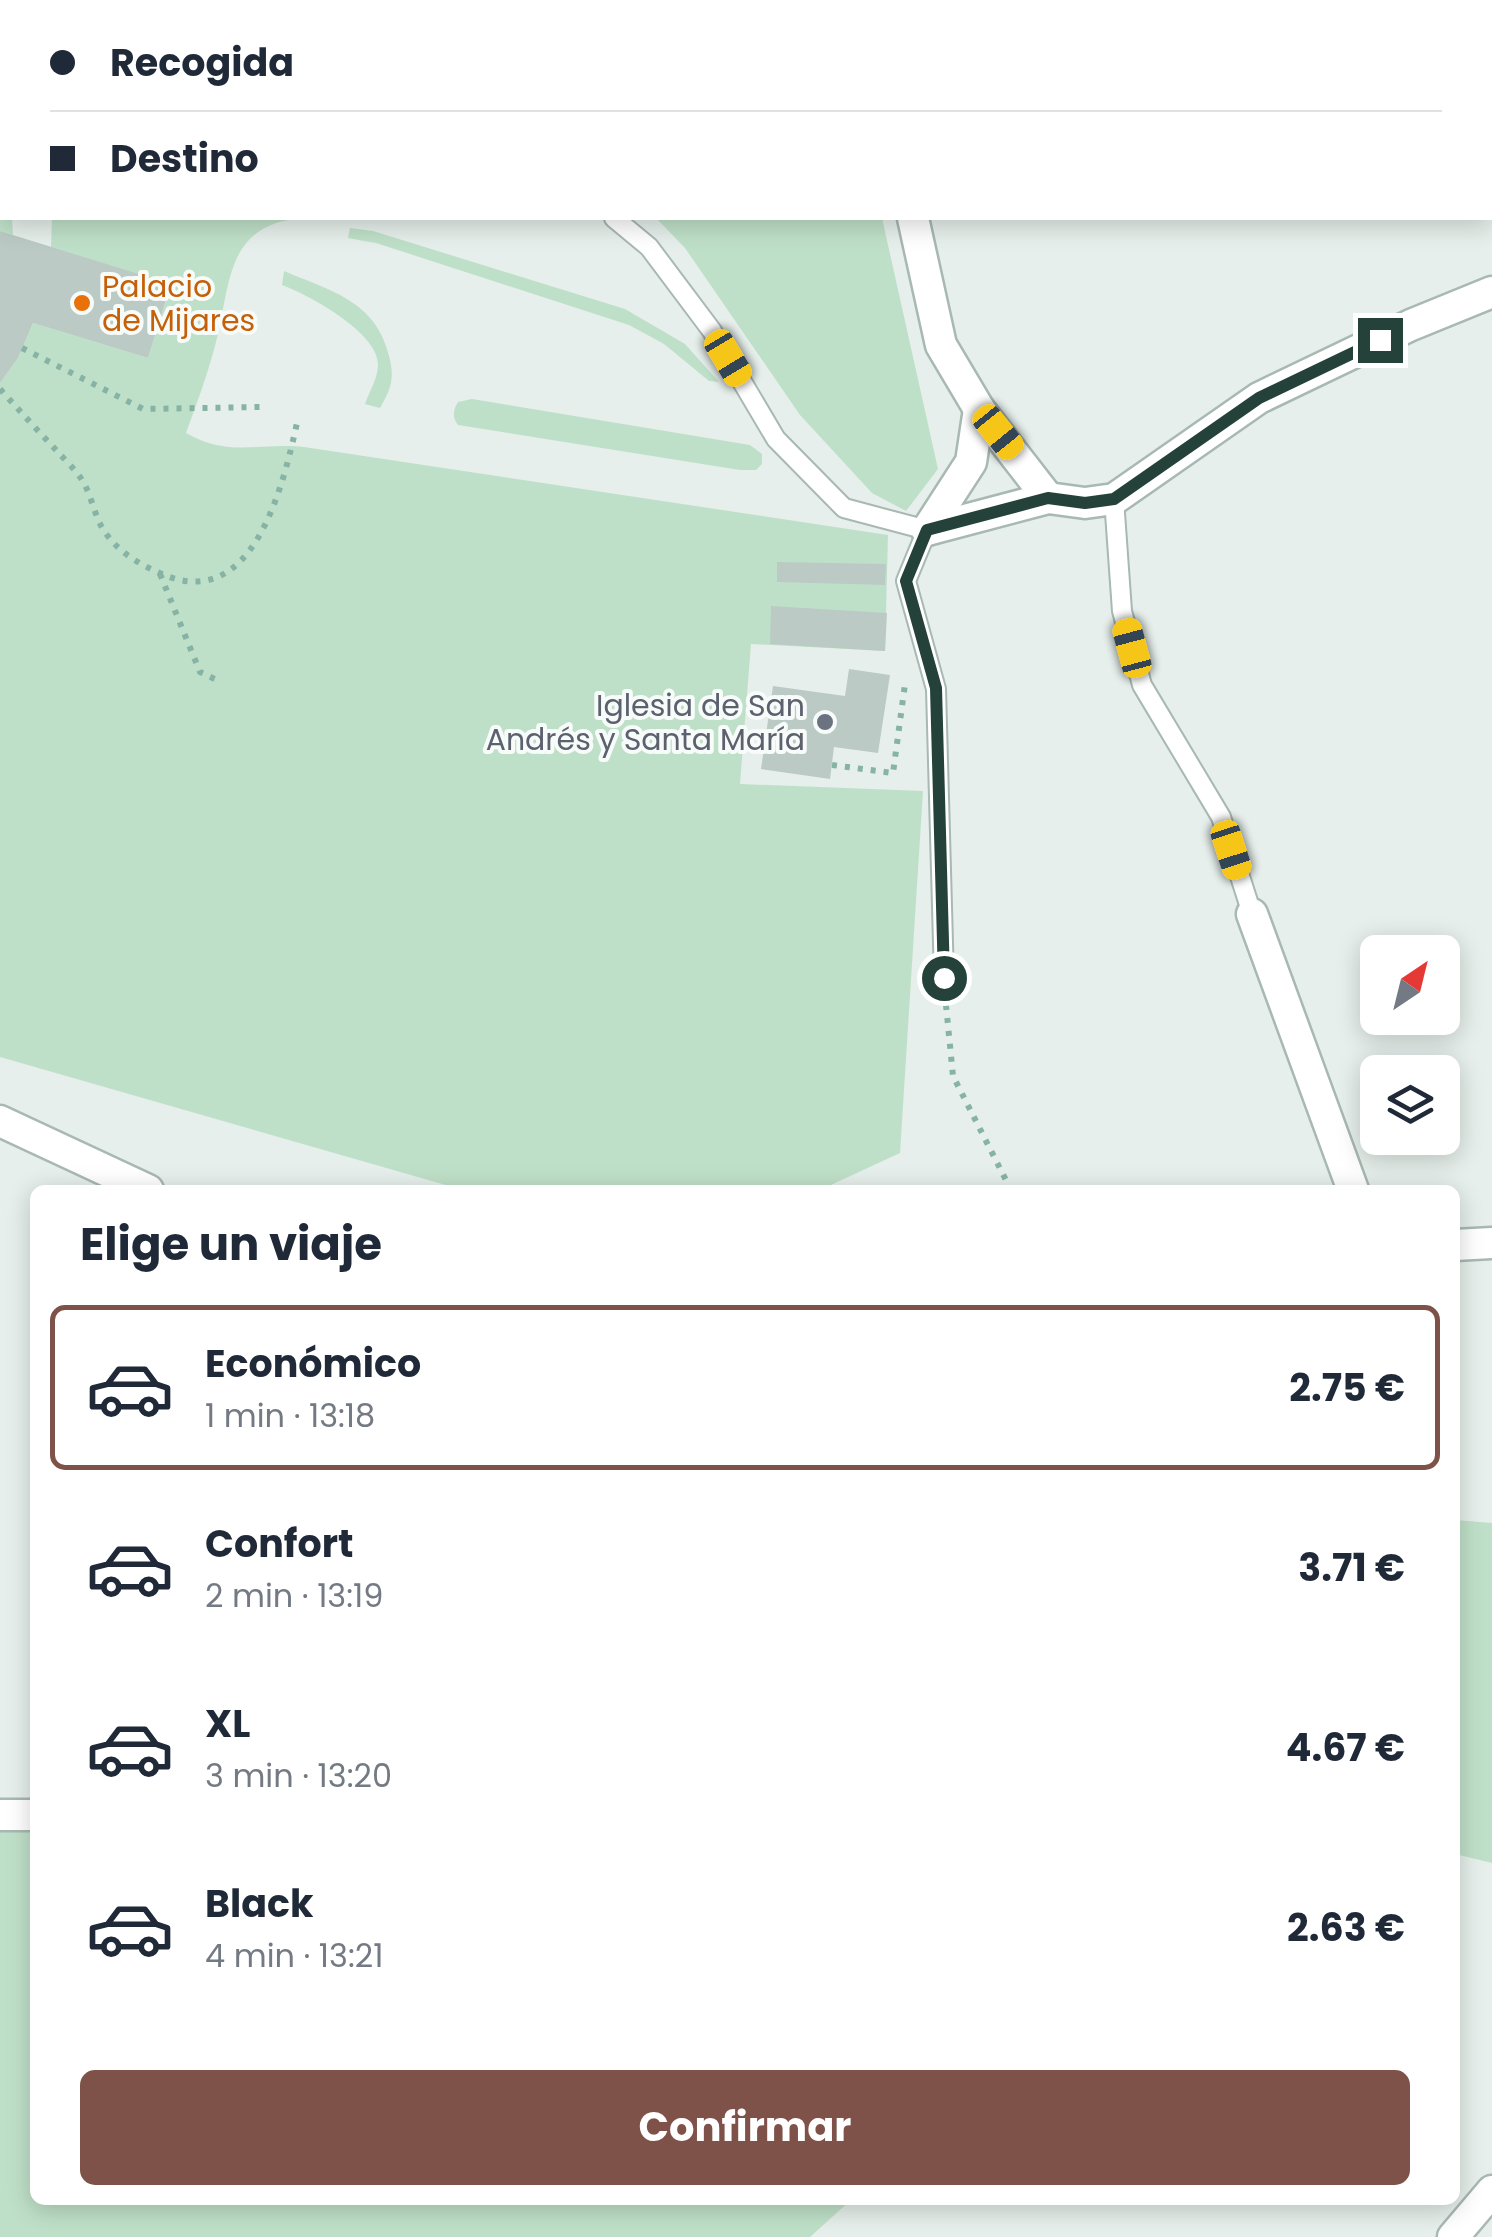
<!DOCTYPE html>
<html lang="es">
<head>
<meta charset="utf-8">
<style>
  body { margin:0; font-family:Poppins,sans-serif; background:#f2f2f3; color:#1f2937; height:100vh; display:flex; flex-direction:column; font-size:38px; white-space:nowrap }
  * { box-sizing:border-box; margin:0 }
  p { font-size:32px; color:#747a83 }
  .icon { flex:none; width:55px; height:55px; fill:none; stroke:currentColor; stroke-width:2; stroke-linecap:round; stroke-linejoin:round }
  .map { position:relative; flex:1; overflow:hidden }
  .drawer { position:absolute; left:30px; top:1185px; width:1430px; height:1020px; display:flex; flex-direction:column; background:#fff; border-radius:15px; box-shadow:0 5px 25px #0003 }
  .drawer>* { flex:none }
  .banner { position:absolute; left:0px; top:0px; width:1492px; height:220px; box-shadow:0 5px 25px #0003; display:grid; align-content:center; height:220px; padding:0 50px; background:#fff }
  .needle { width:65px; rotate:35deg }
  .tools { position:absolute; left:1360px; top:935px; display:grid; gap:20px }
  .tools a { display:grid; place-items:center; width:100px; height:100px; border-radius:15px; background:#fff; box-shadow:0 5px 25px #0003; font-size:50px }
  .end { position:absolute; width:45px; height:45px; margin:-22px; border:12px solid #24423a; background:#fff; box-shadow:0 0 0 5px #fff }
  .from { border-radius:50% }
  .car { position:absolute; width:30px; height:60px; margin:-30px -15px; border-radius:12px; box-shadow:0 0 8px 2px #0007; background:linear-gradient(#f5c518 24%,#345 0 40%,#f5c518 0 76%,#345 0 86%,#f5c518 0) }
  .banner b { display:flex; align-items:center; gap:35px; height:95px; font-size:38px }
  .banner b+b { border-top:2px solid #e0e1e3 }
  .banner i { width:25px; height:25px; background:#1f2937 }
  ul { padding:0; list-style:none }
  li { display:flex; align-items:center; gap:30px; height:165px; margin:0 20px 15px; padding:0 30px; border:5px solid transparent; border-radius:15px }
  li div { flex:1 }
  li b { display:block; font-size:38px }
  li em { font-style:normal; font-weight:700 }
  li.on { border-color:#7f5249 }
  li>.icon { width:90px; height:90px; stroke-width:1.5 }
  h2 { padding:0 50px; font-size:45px; line-height:120px }
  .action { display:flex; gap:20px; margin-top:auto; padding:20px 50px }
  .action a { flex:1; height:115px; border-radius:15px; background:#7f5249; color:#fff; font-size:40px; font-weight:700; line-height:115px; text-align:center }
  .map>svg:first-child { display:block }
  .green { fill:#bfe0c8 }
  .building { fill:#bbcac4 }
  .lines { fill:none; stroke-linecap:round; stroke-linejoin:round }
  .lane-casing { stroke:#a8b8b2; stroke-width:22 }
  .street-casing { stroke:#a8b8b2; stroke-width:35 }
  .path { stroke:#86b3a5; stroke-width:6; stroke-dasharray:5 8; stroke-linecap:butt }
  .lane { stroke:#fff; stroke-width:18 }
  .street { stroke:#fff; stroke-width:30 }
  .route { stroke:#24423a; stroke-width:12 }
  .food-dot { fill:#e8710a; stroke:#f7fbf9; stroke-width:4 }
  .worship-dot { fill:#6b7280; stroke:#f7fbf9; stroke-width:4 }
  .labels { text-anchor:middle; dominant-baseline:central; stroke-width:8; stroke-linejoin:round; paint-order:stroke }
  .food-label { font-size:30px; fill:#c56008; stroke:#f7fbf9; text-anchor:start }
  .worship-label { font-size:30px; fill:#5b616d; stroke:#f7fbf9; text-anchor:end }
</style>
</head>
<body>
<div class="map">
<svg width="1492" height="2237" viewBox="0 0 1492 2237">
  <rect width="100%" height="100%" fill="#e6efeb"/>
  <g class="green">
    <polygon points="0,0 832,0 832,2 2,2 2,218 12,218 13,235 0,231"/>
    <path d="M52 218H307C222 222 232 286 214 350 206 378 196 406 186 433 229 458 260 442 304 447L888 535 885 651 751 644 740 784 923 791 900 1153 820 1190H463L0 1057V383L18 358 33 323 148 358 171 285 51 247Z"/>
    <polygon points="656,218 882,218 938,469 906,511 872,493 800,415 685,248"/>
    <polygon points="350,228 373,231 625,309 685,344 719,382 709,381 664,344 629,325 376,243 348,238"/>
    <path d="M284 271C331 291 376 301 389 356 395 378 391 389 380 408L365 404C369 392 378 378 378 365 379 333 309 295 282 285Z"/>
    <path d="M472 399 750 445 762 454V464L756 470H740L458 425C452 417 453 410 458 402Z"/>
    <polygon points="1455,1520 1492,1523 1492,1863 1455,1854"/>
    <polygon points="0,1829 35,1831 35,2200 851,2200 810,2237 0,2237"/>
  </g>
  <g class="building">
    <polygon points="0,231 171,284 148,358 33,323 18,358 0,383"/>
    <polygon points="777,562 886,564 885,585 777,582"/>
    <polygon points="771,606 887,613 885,651 770,644"/>
    <polygon points="849,669 890,675 878,753 834,747 830,779 761,769 773,686 845,696"/>
  </g>
  <g class="lines">
    <g class="lane-casing">
      <g id="lane">
        <polyline points="614,218 649,247 712,331 776,439 844,508 927,530 906,581 936,689 944,979"/>
        <polyline points="1114,499 1122,611 1142,685 1221,817 1252,914"/>
      </g>
    </g>
    <g class="street-casing">
      <g id="street">
        <polyline points="876,0 877,2"/>
        <polyline points="913,218 941,345 979,409 1048,498"/>
        <polyline points="927,530 1048,498 1085,503 1114,499 1259,398 1411,325 1492,292"/>
        <polyline points="927,530 971,462 979,409"/>
        <polyline points="1252,914 1353,1190"/>
        <polyline points="0,1121 148,1190"/>
        <polyline points="1455,1245 1492,1243"/>
        <polyline points="0,1815 35,1815"/>
        <polyline points="1453,2237 1492,2191"/>
      </g>
    </g>
    <g class="path">
      <polyline points="22,348 143,409 260,407"/>
      <path d="M0 389C19 410 38 431 57 451 65 460 76 470 82 480 93 497 94 519 107 535 121 554 141 565 162 574 253 614 283 486 297 423"/>
      <polyline points="160,574 200,672 221,682"/>
      <polyline points="832,765 893,773 905,684"/>
      <polyline points="946,1005 953,1076 1011,1190"/>
    </g>
    <use href="#lane" class="lane"/>
    <use href="#street" class="street"/>
  </g>
  <g class="lines">
    <polyline class="route" points="944,978 936,688 906,581 927,530 1048,498 1085,503 1114,499 1259,398 1380,340"/>
  </g>
  <circle class="food-dot" cx="82" cy="303" r="10"/>
  <circle class="worship-dot" cx="825" cy="722" r="10"/>
  <g class="labels">
    <g class="food-label">
      <text x="102" y="286">Palacio<tspan x="102" dy="34">de Mijares</tspan></text>
    </g>
    <g class="worship-label">
      <text x="805" y="705">Iglesia de San<tspan x="805" dy="34">Andrés y Santa María</tspan></text>
    </g>
  </g>
</svg>
<div class="tools">
<a><svg class="needle" viewBox="-14 -14 28 28"><path d="M0-13l5 13h-10z" fill="#e53935"/><path d="M0 13l5-13h-10z" fill="#747a83"/></svg></a>
<a><svg class="icon" aria-label="layers" viewBox="0 0 24 24"><path d="M12 4l9 5-9 5-9-5zM3 14l9 5 9-5"/></svg></a>
</div>
<i class="end from" style="left:944px;top:978px"></i>
<i class="end" style="left:1380px;top:340px"></i>
<i class="car" style="left:728px;top:358px;rotate:149deg"></i>
<i class="car" style="left:998px;top:432px;rotate:141deg"></i>
<i class="car" style="left:1132px;top:648px;rotate:345deg"></i>
<i class="car" style="left:1231px;top:850px;rotate:162deg"></i>
<div class="banner">
<b><i class="from"></i>Recogida</b>
<b><i></i>Destino</b>
</div>
<section class="drawer">
<h2>Elige un viaje</h2>
<ul>
<li class="on"><svg class="icon" aria-label="car" viewBox="0 0 24 24"><path d="M5 17H2v-5l4-1 3-4h7l3 4 3 1v5h-3M9 17h6M6 11h13"/><circle cx="7" cy="17" r="2"/><circle cx="17" cy="17" r="2"/></svg><div><b>Económico</b><p>1 min · 13:18</p></div><em>2.75 €</em></li>
<li><svg class="icon" aria-label="car" viewBox="0 0 24 24"><path d="M5 17H2v-5l4-1 3-4h7l3 4 3 1v5h-3M9 17h6M6 11h13"/><circle cx="7" cy="17" r="2"/><circle cx="17" cy="17" r="2"/></svg><div><b>Confort</b><p>2 min · 13:19</p></div><em>3.71 €</em></li>
<li><svg class="icon" aria-label="car" viewBox="0 0 24 24"><path d="M5 17H2v-5l4-1 3-4h7l3 4 3 1v5h-3M9 17h6M6 11h13"/><circle cx="7" cy="17" r="2"/><circle cx="17" cy="17" r="2"/></svg><div><b>XL</b><p>3 min · 13:20</p></div><em>4.67 €</em></li>
<li><svg class="icon" aria-label="car" viewBox="0 0 24 24"><path d="M5 17H2v-5l4-1 3-4h7l3 4 3 1v5h-3M9 17h6M6 11h13"/><circle cx="7" cy="17" r="2"/><circle cx="17" cy="17" r="2"/></svg><div><b>Black</b><p>4 min · 13:21</p></div><em>2.63 €</em></li>
</ul>
<div class="action"><a>Confirmar</a></div>
</section>
</div>
</body>
</html>
